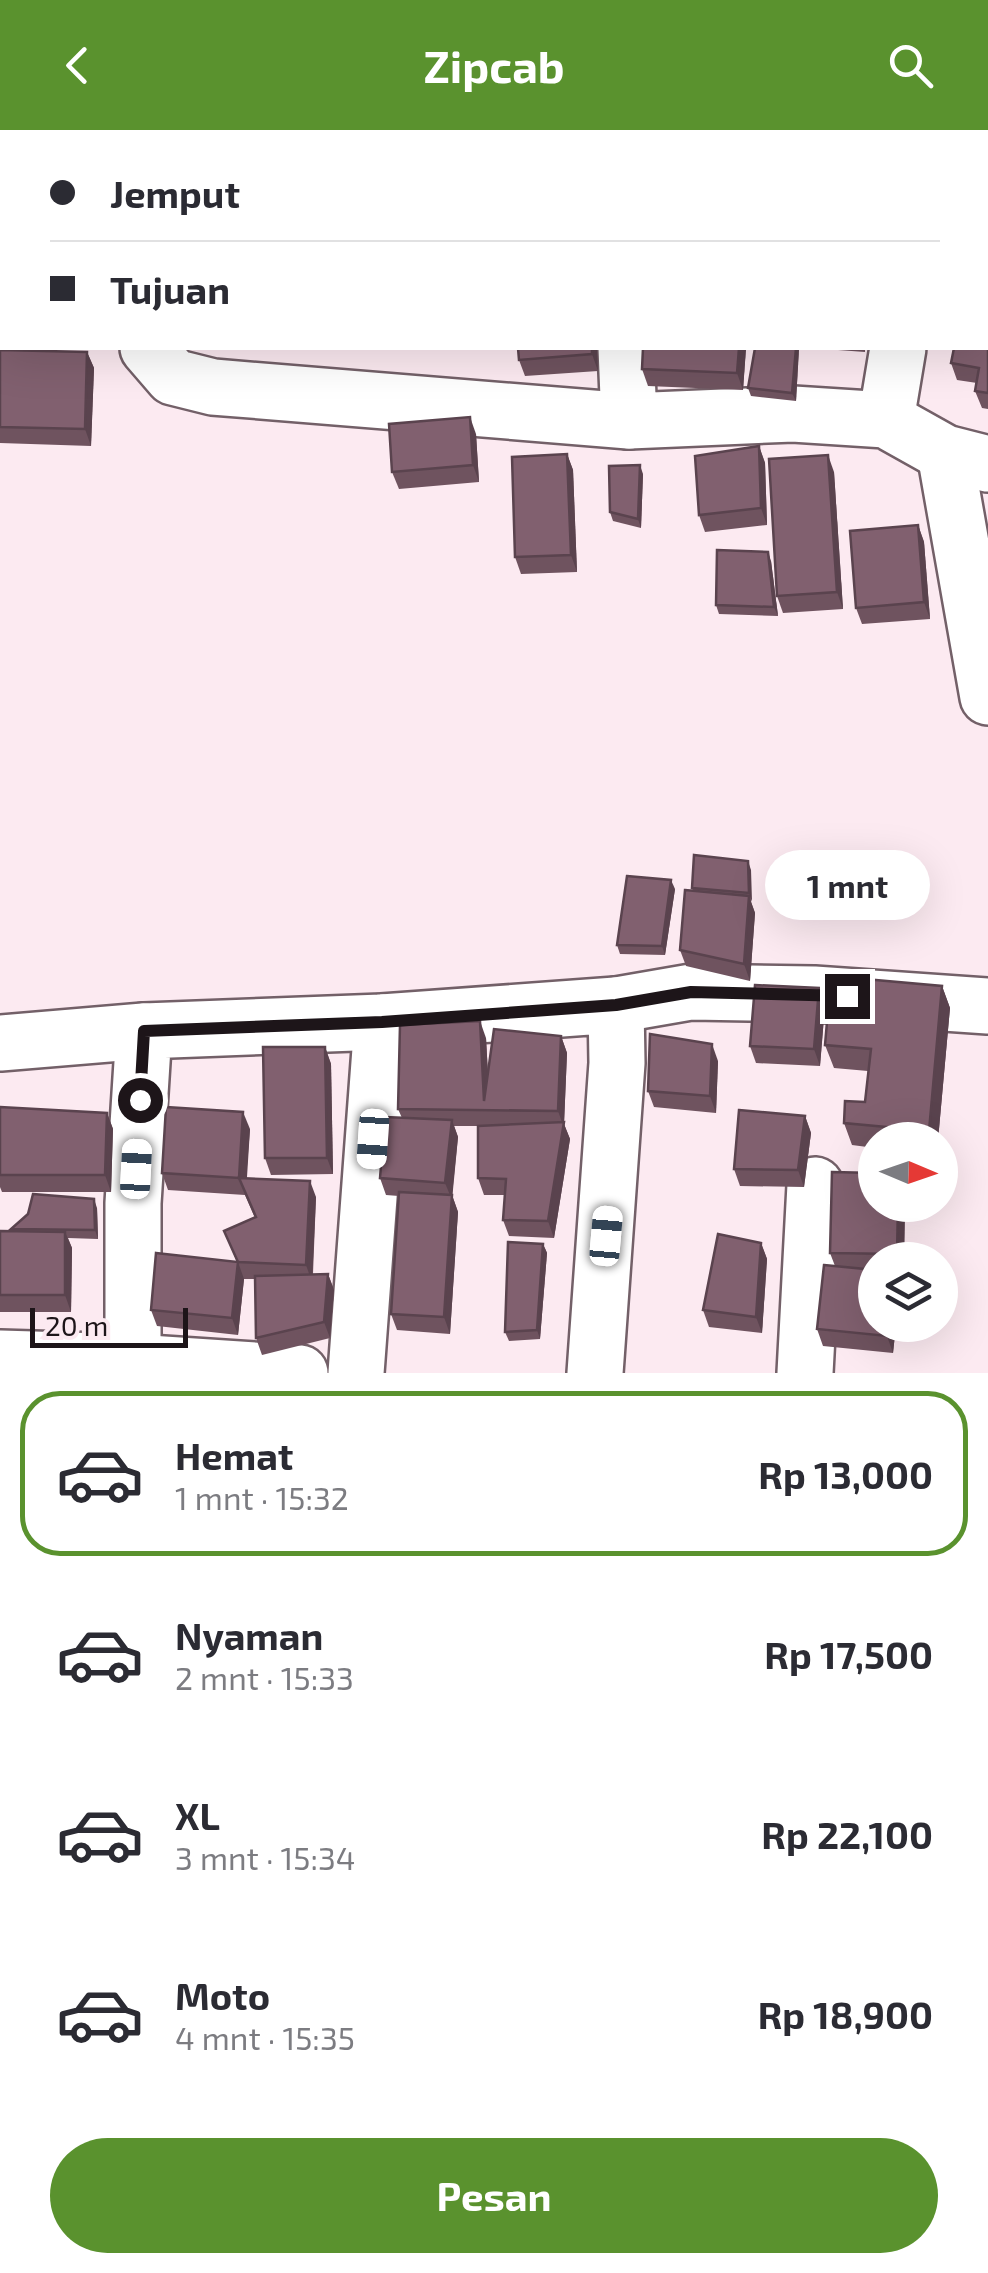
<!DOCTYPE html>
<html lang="id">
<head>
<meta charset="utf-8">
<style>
  body { margin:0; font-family:"Exo 2",sans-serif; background:#f7f7f7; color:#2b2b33; height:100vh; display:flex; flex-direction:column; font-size:38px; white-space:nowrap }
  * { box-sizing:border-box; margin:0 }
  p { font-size:32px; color:#7c7c81 }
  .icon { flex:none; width:55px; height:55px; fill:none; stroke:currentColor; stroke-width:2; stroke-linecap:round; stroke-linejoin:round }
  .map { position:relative; height:1243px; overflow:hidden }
  .details { display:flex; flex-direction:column; background:#fff; flex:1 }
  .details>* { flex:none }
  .banner { position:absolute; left:0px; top:0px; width:990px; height:220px; box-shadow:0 10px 40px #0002; display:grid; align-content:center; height:220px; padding:0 50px; background:#fff }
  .needle { width:65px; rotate:92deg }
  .controls { position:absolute; left:858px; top:992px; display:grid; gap:20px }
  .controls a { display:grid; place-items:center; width:100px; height:100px; border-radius:50%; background:#fff; box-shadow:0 10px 40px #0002; font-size:50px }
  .scale { position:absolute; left:30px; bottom:25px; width:158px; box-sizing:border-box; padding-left:10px; border:5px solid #1d1519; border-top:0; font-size:28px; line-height:35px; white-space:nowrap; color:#1d1519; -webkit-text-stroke:8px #fceaf1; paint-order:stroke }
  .end { position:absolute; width:45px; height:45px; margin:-22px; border:12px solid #1d1519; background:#fff; box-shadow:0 0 0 5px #fff }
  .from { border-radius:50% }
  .bubble { position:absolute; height:70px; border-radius:35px; background:#fff; box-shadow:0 10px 40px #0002; font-size:32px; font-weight:700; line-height:70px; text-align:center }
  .car { position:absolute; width:30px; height:60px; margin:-30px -15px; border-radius:12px; box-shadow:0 0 8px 2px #0007; background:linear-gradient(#fff 24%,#345 0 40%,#fff 0 76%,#345 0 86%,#fff 0) }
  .banner b { display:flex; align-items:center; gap:35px; height:95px; font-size:38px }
  .banner b+b { border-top:2px solid #e1e1e2 }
  .banner i { width:25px; height:25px; background:#2b2b33 }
  ul { padding:18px 0 0; list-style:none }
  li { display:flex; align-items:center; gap:30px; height:165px; margin:0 20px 15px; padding:0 30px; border:5px solid transparent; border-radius:40px }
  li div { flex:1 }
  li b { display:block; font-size:38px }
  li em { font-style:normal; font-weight:700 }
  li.on { border-color:#5a922e }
  li>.icon { width:90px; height:90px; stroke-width:1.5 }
  .action { display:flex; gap:20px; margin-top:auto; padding:20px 50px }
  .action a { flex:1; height:115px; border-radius:60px; background:#5a922e; color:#fff; font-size:40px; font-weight:700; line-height:115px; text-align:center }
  header { display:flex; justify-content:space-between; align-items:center; height:130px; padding:0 50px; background:#5a922e; color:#fff; font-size:45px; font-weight:700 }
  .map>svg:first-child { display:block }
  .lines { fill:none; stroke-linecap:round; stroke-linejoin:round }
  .minor-casing { stroke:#736068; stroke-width:60 }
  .minor { stroke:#fff; stroke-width:55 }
  .wall { fill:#6f535f }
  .shaded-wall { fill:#5a434e }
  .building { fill:#81606f; stroke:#5a434e; stroke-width:2.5 }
  .route { stroke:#1d1519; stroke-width:12 }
</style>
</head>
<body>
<header><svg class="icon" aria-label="back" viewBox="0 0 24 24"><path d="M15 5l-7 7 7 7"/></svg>Zipcab<svg class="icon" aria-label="search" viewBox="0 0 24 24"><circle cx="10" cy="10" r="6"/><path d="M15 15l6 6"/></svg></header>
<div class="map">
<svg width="988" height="1243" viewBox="0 0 988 1243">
  <rect width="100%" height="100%" fill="#fceaf1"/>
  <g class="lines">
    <g class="minor-casing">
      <g id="minor">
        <polyline points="117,0 117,2"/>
        <polyline points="618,0 618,2"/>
        <polyline points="934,2 935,0"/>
        <polyline points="148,218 173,247 213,257 629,291"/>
        <polyline points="626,218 629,291 793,284 886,290 945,323 988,334"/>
        <polyline points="886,290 898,218"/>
        <polyline points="945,323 988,567"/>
        <polyline points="616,875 691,862 814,864 988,876"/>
        <polyline points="0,913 144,901"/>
        <polyline points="0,1228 133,1232 300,1243"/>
        <polyline points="133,1232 133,1073 144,901 382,892 616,875 617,933 595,1243"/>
        <polyline points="356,1243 382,892"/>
        <polyline points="805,1243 815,1055"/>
      </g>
    </g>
    <use href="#minor" class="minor"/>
  </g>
  <g class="wall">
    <rect x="0" y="43" width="2" height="143"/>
    <polygon points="988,178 988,279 982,278 975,261 977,253 957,250 951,233 988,218"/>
    <polygon points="380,218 425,218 381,220"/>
    <polygon points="597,218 598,241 525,246 519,230"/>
    <polygon points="643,218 746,218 743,260 648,256 642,239"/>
    <polygon points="755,218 799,218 796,271 751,266 748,258"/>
    <polygon points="811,218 865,218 865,222"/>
    <polygon points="0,220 87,222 94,238 91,316 0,313"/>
    <polygon points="476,304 479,352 399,359 392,342"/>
    <polygon points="759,316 765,333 767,395 705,402 699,385"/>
    <polygon points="567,324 573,340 577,442 521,444 515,427"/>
    <polygon points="834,342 843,479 783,483 777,466"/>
    <polygon points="643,344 641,398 613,391 610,382"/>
    <polygon points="918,395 924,412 930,489 862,494 856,478"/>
    <polygon points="771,431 778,486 719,484 716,475"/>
    <polygon points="751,740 751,772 755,783 750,851 686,836 680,820 693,761 692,758"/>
    <polygon points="675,759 665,825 620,824 617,815"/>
    <polygon points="942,856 950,878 938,1010 875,1010 875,1018 852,1015 844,993 865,972 868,941 834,938 825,915"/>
    <polygon points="819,858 825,875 820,936 756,933 750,916"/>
    <polygon points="561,906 567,923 564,994 570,1009 554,1108 509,1106 503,1090 505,1065 484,1065 478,1048 478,996 454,996 458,1007 452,1065 458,1082 450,1204 397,1200 391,1184 399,1066 386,1065 380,1048 402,988 398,979 486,908 488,945"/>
    <polygon points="325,917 331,934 333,1044 271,1045 265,1028"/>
    <polygon points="718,931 716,983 654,977 648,961"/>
    <polygon points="0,977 107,983 113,999 111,1062 2,1062 0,1057"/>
    <polygon points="805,986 811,1003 804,1057 740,1056 734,1039"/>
    <polygon points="250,999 246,1049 316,1067 313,1144 328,1144 334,1160 330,1208 262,1225 256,1208 255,1149 244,1149 238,1205 157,1196 151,1180 237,1132 224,1101 255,1088 245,1065 168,1060 162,1043"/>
    <polygon points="905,1075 904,1130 875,1130 875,1195 896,1195 893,1223 823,1216 817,1199 835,1136 830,1123"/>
    <polygon points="97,1078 98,1109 68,1108 72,1118 71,1182 0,1182 0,1101 12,1101 11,1099"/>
    <polygon points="761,1113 767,1129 762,1203 709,1197 703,1180"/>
    <polygon points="543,1114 547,1123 540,1209 509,1211 505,1202"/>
  </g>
  <g class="shaded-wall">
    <polygon points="0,0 2,0 2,39 0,32"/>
    <polygon points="592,218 597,218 598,241 592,224"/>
    <polygon points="739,218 746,218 743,260 737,243"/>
    <polygon points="796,218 799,218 796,271 792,263"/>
    <polygon points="87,222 94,238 91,316 85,299"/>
    <polygon points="470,287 476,304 479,352 473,335"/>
    <polygon points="759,316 765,333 767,395 761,378"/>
    <polygon points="567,324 573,340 577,442 571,425"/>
    <polygon points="828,325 834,342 843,479 837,462"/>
    <polygon points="640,335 643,344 641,398 638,389"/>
    <polygon points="918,395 924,412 930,489 924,472"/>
    <polygon points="768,422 771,431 778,486 774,477"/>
    <polygon points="748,731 751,740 752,772 749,763"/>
    <polygon points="671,750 675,759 665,825 662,816"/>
    <polygon points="749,766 755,783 750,851 744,834"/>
    <polygon points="942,856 950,878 938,1010 932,1010 929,1001"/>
    <polygon points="819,858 825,875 820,936 814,919"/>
    <polygon points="480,891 486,908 490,980 484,971"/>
    <polygon points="561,906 567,923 564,994 570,1009 554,1108 548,1091 563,995 558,981"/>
    <polygon points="712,914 718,931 716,983 710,966"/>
    <polygon points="325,917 331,934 333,1044 327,1028"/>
    <polygon points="243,982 250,999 246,1063 239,1048"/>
    <polygon points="107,983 113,999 111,1062 105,1045"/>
    <polygon points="805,986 811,1003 804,1057 798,1040"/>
    <polygon points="452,990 458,1007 452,1070 445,1053"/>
    <polygon points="310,1051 316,1067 312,1152 306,1135"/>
    <polygon points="452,1065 458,1082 450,1204 444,1187"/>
    <polygon points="94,1069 97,1078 98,1109 95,1100"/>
    <polygon points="898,1075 905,1075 904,1130 899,1130 897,1124"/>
    <polygon points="65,1102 72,1118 71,1182 65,1165"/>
    <polygon points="761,1113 767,1129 762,1203 756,1187"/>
    <polygon points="543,1114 547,1123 540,1209 537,1200"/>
    <polygon points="238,1132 244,1149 238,1205 232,1188"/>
    <polygon points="328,1144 334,1160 330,1208 324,1192"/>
    <polygon points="889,1195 896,1195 893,1223 887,1206"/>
  </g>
  <g class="building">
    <rect x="16" y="0" width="24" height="2"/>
    <polygon points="259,0 330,0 331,2 259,2"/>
    <rect x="459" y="0" width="58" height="2"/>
    <polygon points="641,0 744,0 744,2 668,2"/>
    <rect x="823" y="0" width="62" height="2"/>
    <polygon points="947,0 964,0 974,2 946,2"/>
    <rect x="0" y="43" width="2" height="120"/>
    <polygon points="988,178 988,263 975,261 979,238 951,233 954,218 988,218"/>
    <polygon points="518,218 592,218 592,224 519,230"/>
    <polygon points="643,218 739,218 737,243 642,239"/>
    <polygon points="755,218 796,218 792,263 748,258"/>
    <polygon points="0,220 87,222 85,299 0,297"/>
    <polygon points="470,287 473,335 392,342 389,294"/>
    <polygon points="759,316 761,378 699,385 695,326"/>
    <polygon points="567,324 571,425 515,427 512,327"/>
    <polygon points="828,325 837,462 777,466 769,329"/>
    <polygon points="640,335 638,389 610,382 609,336"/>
    <polygon points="918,395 924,472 856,478 850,401"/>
    <polygon points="717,420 768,422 774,477 716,475"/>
    <polygon points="694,725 748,731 749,763 692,758"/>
    <polygon points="627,746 671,750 662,816 617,815"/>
    <polygon points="685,760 749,766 744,834 680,820"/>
    <polygon points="831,846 942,856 929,1001 844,993 845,971 865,972 871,919 825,915"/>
    <polygon points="755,855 819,858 814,919 750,916"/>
    <polygon points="480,891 484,971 494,899 561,906 558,981 398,979 400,895"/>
    <polygon points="650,904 712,914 710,966 648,961"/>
    <polygon points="263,917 325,917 327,1028 265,1028"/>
    <polygon points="0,977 107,983 105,1045 0,1045"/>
    <polygon points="166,977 243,982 239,1048 162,1043"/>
    <polygon points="739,980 805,986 798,1040 734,1039"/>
    <polygon points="385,987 452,990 445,1053 380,1048"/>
    <polygon points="564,992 548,1091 503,1090 506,1049 478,1048 478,996"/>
    <polygon points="832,1042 875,1043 875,1075 898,1075 897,1124 830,1123"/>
    <polygon points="239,1048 310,1051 306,1135 238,1132 224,1101 256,1087"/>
    <polygon points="399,1062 452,1065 444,1187 391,1184"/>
    <polygon points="33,1064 94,1069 95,1100 11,1099 28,1084"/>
    <polygon points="0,1101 65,1102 65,1165 0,1165"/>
    <polygon points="718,1104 761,1113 756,1187 703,1180"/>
    <polygon points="508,1112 543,1114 537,1200 505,1202"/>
    <polygon points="156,1123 238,1132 232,1188 151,1180"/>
    <polygon points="824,1135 875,1140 875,1195 889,1195 887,1206 817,1199"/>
    <polygon points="328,1144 324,1192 256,1208 255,1146"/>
  </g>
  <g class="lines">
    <polyline class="route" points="140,970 144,901 382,892 616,875 691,862 847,866"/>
  </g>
</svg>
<div class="controls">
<a><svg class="needle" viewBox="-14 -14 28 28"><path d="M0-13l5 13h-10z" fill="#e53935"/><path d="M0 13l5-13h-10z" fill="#7c7c81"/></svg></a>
<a><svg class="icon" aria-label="layers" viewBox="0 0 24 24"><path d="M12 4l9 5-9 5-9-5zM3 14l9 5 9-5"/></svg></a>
</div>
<div class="scale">20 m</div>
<i class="end from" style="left:140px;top:970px"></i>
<i class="end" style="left:847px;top:866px"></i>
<div class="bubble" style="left:765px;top:720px;width:165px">1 mnt</div>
<i class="car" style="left:373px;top:1009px;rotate:184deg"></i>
<i class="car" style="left:136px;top:1039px;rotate:3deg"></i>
<i class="car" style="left:606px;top:1106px;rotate:5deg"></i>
<div class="banner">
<b><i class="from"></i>Jemput</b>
<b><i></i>Tujuan</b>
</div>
</div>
<section class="details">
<ul>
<li class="on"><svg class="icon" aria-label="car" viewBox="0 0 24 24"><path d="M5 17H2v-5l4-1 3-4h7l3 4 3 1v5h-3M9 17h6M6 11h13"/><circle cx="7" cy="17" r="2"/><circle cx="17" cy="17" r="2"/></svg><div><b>Hemat</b><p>1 mnt · 15:32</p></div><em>Rp 13,000</em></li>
<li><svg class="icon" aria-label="car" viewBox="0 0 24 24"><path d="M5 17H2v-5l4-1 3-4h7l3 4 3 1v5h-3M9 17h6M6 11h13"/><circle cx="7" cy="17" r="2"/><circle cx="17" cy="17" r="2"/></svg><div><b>Nyaman</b><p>2 mnt · 15:33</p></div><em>Rp 17,500</em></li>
<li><svg class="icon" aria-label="car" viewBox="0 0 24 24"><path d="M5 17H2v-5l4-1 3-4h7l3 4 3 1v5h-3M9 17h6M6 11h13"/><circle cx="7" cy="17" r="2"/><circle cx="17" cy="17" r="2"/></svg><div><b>XL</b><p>3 mnt · 15:34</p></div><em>Rp 22,100</em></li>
<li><svg class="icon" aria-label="car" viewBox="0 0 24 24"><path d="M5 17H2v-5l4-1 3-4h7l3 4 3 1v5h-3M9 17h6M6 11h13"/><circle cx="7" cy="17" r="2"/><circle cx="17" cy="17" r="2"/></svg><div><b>Moto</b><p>4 mnt · 15:35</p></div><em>Rp 18,900</em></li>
</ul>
<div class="action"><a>Pesan</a></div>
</section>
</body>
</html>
